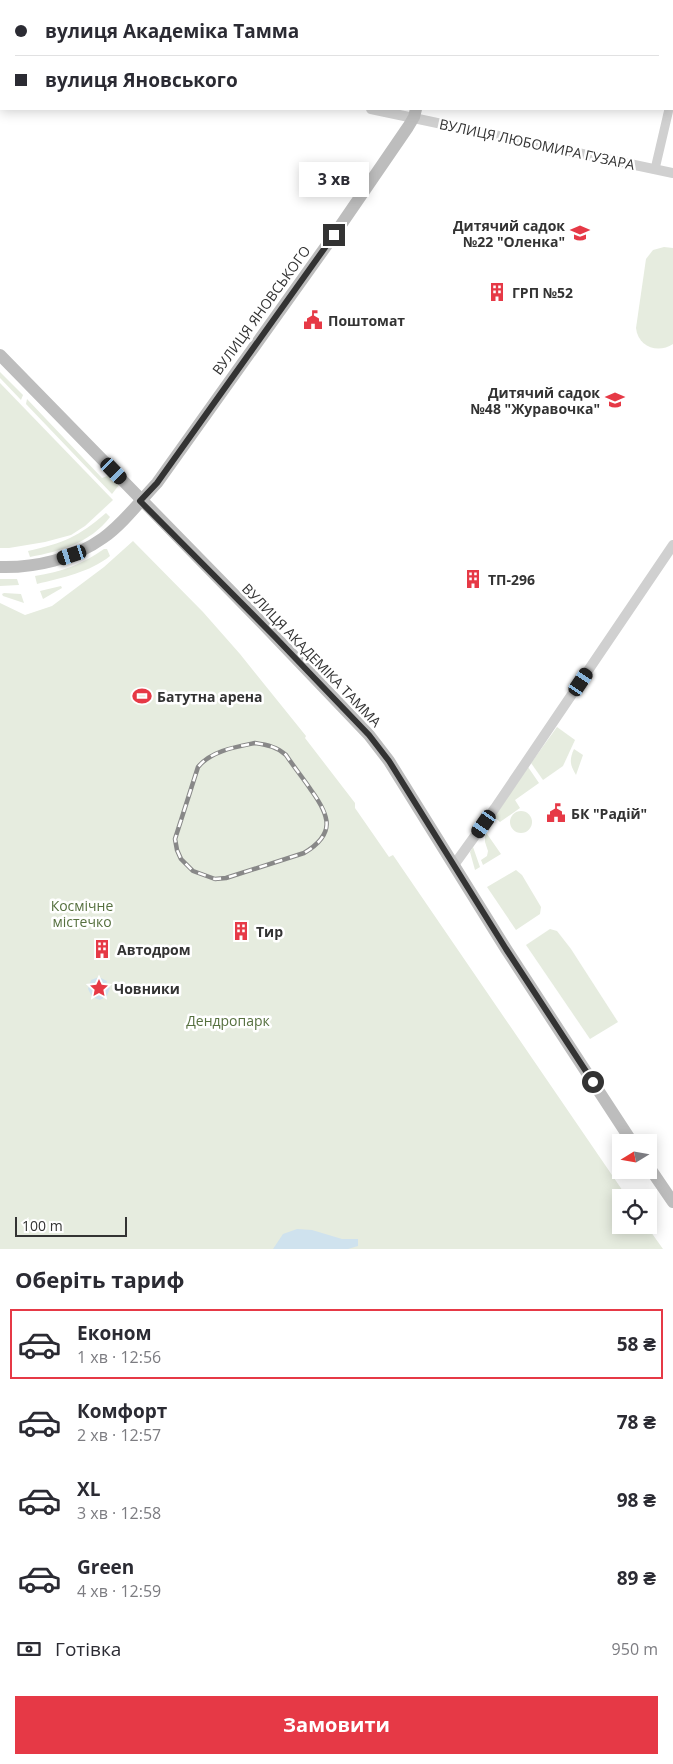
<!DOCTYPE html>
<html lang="uk">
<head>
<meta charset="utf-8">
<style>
  body { margin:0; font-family:"Open Sans",sans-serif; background:#f7f7f7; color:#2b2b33; height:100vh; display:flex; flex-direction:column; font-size:19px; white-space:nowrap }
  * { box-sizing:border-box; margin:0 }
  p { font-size:16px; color:#7c7c81 }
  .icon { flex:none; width:28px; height:28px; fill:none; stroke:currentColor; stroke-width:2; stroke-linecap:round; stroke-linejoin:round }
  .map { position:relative; height:1249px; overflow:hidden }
  .details { display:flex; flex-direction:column; background:#fff; flex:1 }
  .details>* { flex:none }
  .top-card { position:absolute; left:0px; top:0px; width:674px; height:110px; box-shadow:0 2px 12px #0003; display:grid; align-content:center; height:110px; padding:0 15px; background:#fff }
  .needle { width:32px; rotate:259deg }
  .tools { position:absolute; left:612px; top:1134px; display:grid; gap:10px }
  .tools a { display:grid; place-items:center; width:45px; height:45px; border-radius:0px; background:#fff; box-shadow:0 2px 12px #0003; font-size:25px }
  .scale { position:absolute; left:15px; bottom:12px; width:112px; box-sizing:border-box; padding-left:5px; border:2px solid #333; border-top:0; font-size:14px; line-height:18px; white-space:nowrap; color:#333; -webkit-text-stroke:4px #fff; paint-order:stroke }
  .end { position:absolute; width:22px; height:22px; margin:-11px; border:6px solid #333; background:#fff; box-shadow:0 0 0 2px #fff }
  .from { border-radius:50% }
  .bubble { position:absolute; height:35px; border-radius:0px; background:#fff; box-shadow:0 2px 12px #0003; font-size:16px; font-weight:700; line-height:35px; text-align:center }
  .car { position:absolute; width:15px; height:30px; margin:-15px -8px; border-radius:6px; box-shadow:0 0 4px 1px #0007; background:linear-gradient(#222 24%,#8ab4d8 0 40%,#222 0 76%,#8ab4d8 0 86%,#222 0) }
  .top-card b { display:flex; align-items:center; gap:18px; height:48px; font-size:19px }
  .top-card b+b { border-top:1px solid #e1e1e2 }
  .top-card i { width:12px; height:12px; background:#2b2b33 }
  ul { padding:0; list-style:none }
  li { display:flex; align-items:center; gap:15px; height:70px; margin:0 10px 8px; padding:0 5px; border:2px solid transparent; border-radius:0px }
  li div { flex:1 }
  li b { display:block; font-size:19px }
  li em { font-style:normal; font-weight:700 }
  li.on { border-color:#e63946 }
  li>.icon { width:45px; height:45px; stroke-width:1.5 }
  h2 { padding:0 15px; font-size:22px; line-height:60px }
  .pay { display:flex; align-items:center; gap:12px; height:55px; padding:0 15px; font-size:19px }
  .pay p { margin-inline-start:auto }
  .button { display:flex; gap:10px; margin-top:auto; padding:10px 15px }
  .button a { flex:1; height:58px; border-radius:0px; background:#e63946; color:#fff; font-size:20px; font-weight:700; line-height:58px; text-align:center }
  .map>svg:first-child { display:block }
  .green { fill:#e6ecdf }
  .water { fill:#cfe2ee }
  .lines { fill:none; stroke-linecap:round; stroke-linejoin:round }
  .minor { stroke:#d0d0d0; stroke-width:9 }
  .tertiary { stroke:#d0d0d0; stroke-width:10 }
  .secondary { stroke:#bdbdbd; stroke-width:12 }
  .rail-casing { stroke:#888; stroke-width:4.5 }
  .rail { stroke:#fff; stroke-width:2.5; stroke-dasharray:8; stroke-linecap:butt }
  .route { stroke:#333; stroke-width:6 }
  .labels { text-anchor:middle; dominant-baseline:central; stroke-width:5; stroke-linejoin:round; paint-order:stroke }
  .street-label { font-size:14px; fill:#333; stroke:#fff }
  .poi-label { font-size:14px; font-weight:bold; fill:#333; stroke:#fff; text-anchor:start }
  .park-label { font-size:14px; fill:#56703f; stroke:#fff }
</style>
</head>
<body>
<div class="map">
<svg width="673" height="1249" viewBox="0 0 673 1249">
  <rect width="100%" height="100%" fill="#fff"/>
  <g class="green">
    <path d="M664 247 673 248V344C658 354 638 347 636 328L646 259 653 250Z"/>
    <polygon points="0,372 23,395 21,400 0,378"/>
    <polygon points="0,383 113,500 85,526 71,535 45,542 9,548 0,548"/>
    <polygon points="27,399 102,478 110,475 119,485 112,494 26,404"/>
    <path d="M106 513 110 517C90 543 61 551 30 557L28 551C64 543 78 537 106 513Z"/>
    <polygon points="133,541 203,612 240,654 306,736 305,738 355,803 355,808 389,857 393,855 627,1197 621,1198 621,1225 646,1225 663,1249 0,1249 0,603 25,615 52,606 104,567"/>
    <path d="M104 549H107L110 556C90 572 62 578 37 584L35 576C61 572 83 564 104 549Z"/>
    <polygon points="0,579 17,579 19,585 0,586"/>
    <polygon points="61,586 62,588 43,599 40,591"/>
    <polygon points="4,593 21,594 24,603 3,596 2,594"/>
    <polygon points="557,727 575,740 563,766 543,780 531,763"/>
    <path d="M574 749 583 755 576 775C570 765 569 760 574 749Z"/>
    <polygon points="528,767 539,783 515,800 520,808 500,822 494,817"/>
    <circle cx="521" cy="822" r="11"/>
    <polygon points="485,831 501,854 483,865 481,860 487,856 488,851 485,842"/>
    <polygon points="473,847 480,867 475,870 470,852"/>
    <polygon points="516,870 522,875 541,907 540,914 516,930 487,887"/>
    <polygon points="550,929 557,931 571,949 618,1022 590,1039 526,945"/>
  </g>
  <g class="water">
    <polygon points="99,977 107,981 106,985 110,988 107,996 100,1000 92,997 88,989 91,980"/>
    <polygon points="297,1229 312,1230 342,1239 358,1239 358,1246 348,1249 273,1249 283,1234"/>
  </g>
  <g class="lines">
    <g class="minor">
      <polyline points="188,0 194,1"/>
      <polyline points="531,0 537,1"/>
      <polyline points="64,1 65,0"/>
      <polyline points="161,1 161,0"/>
      <polyline points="672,30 673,30"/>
      <polyline points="672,92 673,90"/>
      <polyline points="655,169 669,109"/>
    </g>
    <g class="tertiary">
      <polyline points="0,31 1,31"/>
      <polyline points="371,109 673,173"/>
      <polyline points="454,865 495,808 673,545"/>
    </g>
    <g class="secondary">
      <polyline points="440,1 440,0"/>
      <polyline points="0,355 263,624 369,735 389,761 506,949 632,1142"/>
      <path d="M0 567C35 568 74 559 103 538 123 524 140 501 157 483L334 235 408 127 414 117 416 109"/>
      <polyline points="649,1167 673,1202"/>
    </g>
    <g class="rail-casing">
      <path id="rail" d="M255 743C268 745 277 747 286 755 294 767 303 778 311 790 330 816 336 834 304 853L226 878 215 879 193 871 181 859 177 850 175 839 198 767C211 751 235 747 255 743Z"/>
    </g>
    <use href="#rail" class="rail"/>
  </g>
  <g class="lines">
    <polyline class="route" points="334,235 157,483 140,501 275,637 369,735 389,761 506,949 593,1082"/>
  </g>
  <defs>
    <g id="school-bare" transform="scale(1.5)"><path d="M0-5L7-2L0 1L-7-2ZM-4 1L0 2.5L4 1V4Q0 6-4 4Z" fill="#e63946" stroke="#fff" stroke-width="2.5" paint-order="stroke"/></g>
    <g id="building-bare" transform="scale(1.5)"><path d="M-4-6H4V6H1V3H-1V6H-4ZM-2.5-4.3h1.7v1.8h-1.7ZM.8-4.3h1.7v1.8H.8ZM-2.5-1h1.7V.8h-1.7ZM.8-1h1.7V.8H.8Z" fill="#e63946" stroke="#fff" stroke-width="2.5" paint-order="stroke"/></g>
    <g id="civic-bare" transform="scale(1.5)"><path d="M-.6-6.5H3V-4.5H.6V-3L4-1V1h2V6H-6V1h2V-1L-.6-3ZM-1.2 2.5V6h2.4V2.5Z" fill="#e63946" stroke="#fff" stroke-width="2.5" paint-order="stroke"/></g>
    <g id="stadium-bare" transform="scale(1.5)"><path d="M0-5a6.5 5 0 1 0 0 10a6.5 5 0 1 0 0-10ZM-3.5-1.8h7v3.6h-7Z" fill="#e63946" stroke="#fff" stroke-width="2.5" paint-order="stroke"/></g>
    <g id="sight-bare" transform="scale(1.5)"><path d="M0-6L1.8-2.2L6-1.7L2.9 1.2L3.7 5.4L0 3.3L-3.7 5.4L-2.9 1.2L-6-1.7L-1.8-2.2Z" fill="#e63946" stroke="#fff" stroke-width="2.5" paint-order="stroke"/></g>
  </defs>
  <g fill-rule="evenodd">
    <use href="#school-bare" x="580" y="233"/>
    <use href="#building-bare" x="497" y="292"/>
    <use href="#civic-bare" x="313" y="320"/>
    <use href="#school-bare" x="615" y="400"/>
    <use href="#building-bare" x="473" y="579"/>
    <use href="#stadium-bare" x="142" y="696"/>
    <use href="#civic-bare" x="556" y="813"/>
    <use href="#building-bare" x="241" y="931"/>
    <use href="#building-bare" x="102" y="949"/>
    <use href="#sight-bare" x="99" y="988"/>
  </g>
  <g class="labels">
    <g class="street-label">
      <text transform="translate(537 144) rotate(12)">ВУЛИЦЯ ЛЮБОМИРА ГУЗАРА</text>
      <text transform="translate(261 310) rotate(-54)">ВУЛИЦЯ ЯНОВСЬКОГО</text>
      <text transform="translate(312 655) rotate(46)">ВУЛИЦЯ АКАДЕМІКА ТАММА</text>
    </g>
    <g class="poi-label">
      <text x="565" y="225" text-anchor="end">Дитячий садок<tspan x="565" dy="16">№22 "Оленка"</tspan></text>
      <text x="512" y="292">ГРП №52</text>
      <text x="328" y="320">Поштомат</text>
      <text x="600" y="392" text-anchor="end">Дитячий садок<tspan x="600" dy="16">№48 "Журавочка"</tspan></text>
      <text x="488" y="579">ТП-296</text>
      <text x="157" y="696">Батутна арена</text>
      <text x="571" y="813">БК "Радій"</text>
      <text x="256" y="931">Тир</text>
      <text x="117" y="949">Автодром</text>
      <text x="114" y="988">Човники</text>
    </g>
    <g class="park-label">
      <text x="82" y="905">Космічне<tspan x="82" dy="16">містечко</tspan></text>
      <text x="228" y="1020">Дендропарк</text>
    </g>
  </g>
</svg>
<div class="tools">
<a><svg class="needle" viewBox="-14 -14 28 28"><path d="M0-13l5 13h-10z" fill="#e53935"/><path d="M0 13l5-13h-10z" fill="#7c7c81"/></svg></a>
<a><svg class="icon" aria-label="locate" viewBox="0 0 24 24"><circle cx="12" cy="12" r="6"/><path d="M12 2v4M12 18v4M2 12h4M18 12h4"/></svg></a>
</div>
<div class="scale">100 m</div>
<i class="end from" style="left:593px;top:1082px"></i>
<i class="end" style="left:334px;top:235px"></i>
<div class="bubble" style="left:299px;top:162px;width:70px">3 хв</div>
<i class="car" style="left:114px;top:471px;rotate:136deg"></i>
<i class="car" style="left:72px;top:555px;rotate:252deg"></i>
<i class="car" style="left:581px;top:682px;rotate:34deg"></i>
<i class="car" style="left:484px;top:824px;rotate:215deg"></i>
<div class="top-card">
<b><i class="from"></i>вулиця Академіка Тамма</b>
<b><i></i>вулиця Яновського</b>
</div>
</div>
<section class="details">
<h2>Оберіть тариф</h2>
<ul>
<li class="on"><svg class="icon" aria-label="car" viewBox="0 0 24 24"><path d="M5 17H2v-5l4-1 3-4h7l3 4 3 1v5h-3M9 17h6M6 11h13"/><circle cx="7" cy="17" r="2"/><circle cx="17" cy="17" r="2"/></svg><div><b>Економ</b><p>1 хв · 12:56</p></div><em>58 ₴</em></li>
<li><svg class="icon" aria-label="car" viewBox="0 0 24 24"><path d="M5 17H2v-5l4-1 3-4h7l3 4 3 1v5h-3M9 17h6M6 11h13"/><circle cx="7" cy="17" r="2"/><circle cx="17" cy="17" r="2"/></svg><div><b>Комфорт</b><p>2 хв · 12:57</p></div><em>78 ₴</em></li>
<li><svg class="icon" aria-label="car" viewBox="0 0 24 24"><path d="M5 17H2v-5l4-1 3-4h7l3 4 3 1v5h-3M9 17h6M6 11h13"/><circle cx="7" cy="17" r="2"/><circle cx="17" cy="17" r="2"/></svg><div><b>XL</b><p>3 хв · 12:58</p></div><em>98 ₴</em></li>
<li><svg class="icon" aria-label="car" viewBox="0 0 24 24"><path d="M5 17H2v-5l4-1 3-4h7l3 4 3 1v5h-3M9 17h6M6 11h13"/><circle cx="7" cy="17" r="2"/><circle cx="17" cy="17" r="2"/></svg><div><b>Green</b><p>4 хв · 12:59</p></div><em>89 ₴</em></li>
</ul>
<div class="pay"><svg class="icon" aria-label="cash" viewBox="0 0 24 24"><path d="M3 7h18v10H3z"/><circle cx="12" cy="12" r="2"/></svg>Готівка<p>950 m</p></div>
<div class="button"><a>Замовити</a></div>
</section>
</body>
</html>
